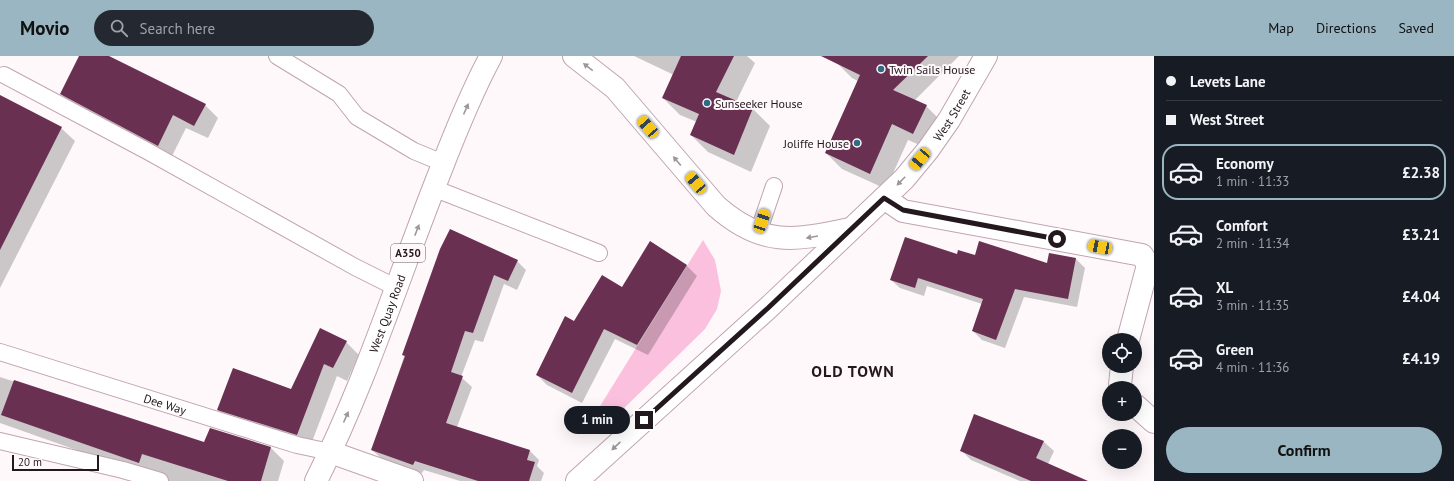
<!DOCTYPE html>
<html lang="en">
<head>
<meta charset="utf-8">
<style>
  body { margin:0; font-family:"PT Sans",sans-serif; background:#242831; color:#f1f3f6; height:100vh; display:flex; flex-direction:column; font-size:15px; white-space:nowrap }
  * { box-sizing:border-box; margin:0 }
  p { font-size:13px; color:#9ea1a6 }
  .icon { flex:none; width:22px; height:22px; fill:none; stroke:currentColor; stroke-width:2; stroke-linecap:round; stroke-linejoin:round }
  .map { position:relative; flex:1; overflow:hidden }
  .sheet { display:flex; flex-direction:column; background:#171b24; width:300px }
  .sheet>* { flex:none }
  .guide { display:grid; align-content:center; height:88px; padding:0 12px; background:#171b24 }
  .controls { position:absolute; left:1102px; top:277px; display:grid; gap:8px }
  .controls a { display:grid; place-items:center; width:40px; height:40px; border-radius:50%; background:#171b24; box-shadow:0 4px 16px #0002; font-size:20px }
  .scale { position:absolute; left:12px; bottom:10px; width:87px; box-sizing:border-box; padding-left:4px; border:2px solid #23181e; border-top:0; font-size:11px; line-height:14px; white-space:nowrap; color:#23181e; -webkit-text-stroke:3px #fef8fb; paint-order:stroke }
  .end { position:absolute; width:18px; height:18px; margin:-9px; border:5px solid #23181e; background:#fff; box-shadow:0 0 0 2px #fff }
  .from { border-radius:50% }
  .bubble { position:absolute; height:28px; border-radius:14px; background:#171b24; box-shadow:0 4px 16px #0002; font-size:13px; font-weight:800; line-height:28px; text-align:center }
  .car { position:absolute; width:12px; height:24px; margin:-12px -6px; border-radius:5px; box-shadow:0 0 3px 1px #0007; background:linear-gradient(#f5c518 24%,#345 0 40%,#f5c518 0 76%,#345 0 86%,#f5c518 0) }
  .guide b { display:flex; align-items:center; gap:14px; height:38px; font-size:15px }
  .guide b+b { border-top:1px solid #363941 }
  .guide i { width:10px; height:10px; background:#f1f3f6 }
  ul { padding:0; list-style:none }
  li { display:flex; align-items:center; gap:12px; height:56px; margin:0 8px 6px; padding:0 4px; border:2px solid transparent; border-radius:16px }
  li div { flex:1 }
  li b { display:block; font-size:15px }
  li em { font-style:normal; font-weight:800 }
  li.selected { border-color:#9ab6c2 }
  li>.icon { width:36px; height:36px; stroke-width:1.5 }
  .button { display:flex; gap:8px; margin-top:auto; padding:8px 12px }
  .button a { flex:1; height:46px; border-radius:24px; background:#9ab6c2; color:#111; font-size:16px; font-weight:800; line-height:46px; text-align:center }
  header { display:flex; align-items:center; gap:24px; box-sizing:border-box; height:56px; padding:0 20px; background:#9ab6c2; color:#111 }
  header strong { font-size:19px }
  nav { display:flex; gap:22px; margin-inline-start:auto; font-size:14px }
  .search { width:280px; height:36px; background:#242831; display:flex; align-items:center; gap:10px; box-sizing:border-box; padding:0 14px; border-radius:22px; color:#9ea1a6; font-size:15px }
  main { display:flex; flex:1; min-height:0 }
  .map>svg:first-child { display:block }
  .green { fill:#fac0de }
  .shadow { fill:#0003 }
  .building { fill:#6a3051 }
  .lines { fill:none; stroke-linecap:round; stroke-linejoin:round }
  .service-casing { stroke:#c1a4b2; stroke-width:18 }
  .minor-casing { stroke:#c1a4b2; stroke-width:24 }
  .trunk-casing { stroke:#c1a4b2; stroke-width:24 }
  .service { stroke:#fff; stroke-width:16 }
  .minor { stroke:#fff; stroke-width:22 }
  .trunk { stroke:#fff; stroke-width:22 }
  .oneway { fill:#9c979a }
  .route { stroke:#23181e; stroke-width:5 }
  .poi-dot { fill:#2f6c83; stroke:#fef8fb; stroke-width:1.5 }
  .labels { text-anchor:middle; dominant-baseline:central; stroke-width:4; stroke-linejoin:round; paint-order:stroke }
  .shield { fill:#fef8fb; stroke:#655b60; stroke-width:1 }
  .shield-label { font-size:11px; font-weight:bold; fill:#23181e }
  .poi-label { font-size:12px; fill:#23181e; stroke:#fef8fb; text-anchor:start }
  .street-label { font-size:12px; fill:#23181e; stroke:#fef8fb }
  .district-label { font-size:16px; font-weight:bold; letter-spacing:1px; fill:#23181e; stroke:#fef8fb }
</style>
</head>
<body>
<header>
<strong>Movio</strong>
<div class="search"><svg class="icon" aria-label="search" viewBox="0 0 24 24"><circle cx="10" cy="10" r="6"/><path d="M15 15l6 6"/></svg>Search here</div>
<nav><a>Map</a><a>Directions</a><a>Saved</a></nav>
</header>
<main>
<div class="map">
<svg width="1154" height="425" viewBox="0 0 1154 425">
  <rect width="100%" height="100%" fill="#fef8fb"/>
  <polygon class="green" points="703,184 715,204 721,235 717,253 705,273 615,361 597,355"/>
  <g class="shadow">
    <polygon points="80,0 107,0 205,49 218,62 208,82 186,72 171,102 74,51 61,38"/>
    <polygon points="634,0 747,0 755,7 736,46 753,53 770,70 751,116 708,96 691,79 697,66 680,59 663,42 674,19"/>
    <polygon points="839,0 959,0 914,45 926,50 942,66 929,93 908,84 886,133 842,113 826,97 858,25 852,22 836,6"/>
    <polygon points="0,41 61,72 75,85 0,232"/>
    <polygon points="441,193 517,205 526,214 517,234 504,228 483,286 475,284 461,321 472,331 457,371 530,395 539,404 537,410 544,417 541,425 460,425 424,414 422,417 382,403 372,394"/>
    <polygon points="1050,198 1076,203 1085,212 1077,251 1024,241 1005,292 982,284 973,275 982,248 927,230 924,240 900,232 891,224 957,199 1048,209"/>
    <polygon points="686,209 697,220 648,299 615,283 582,347 547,329 537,319 575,266 623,233"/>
    <polygon points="346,286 359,299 347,325 337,320 310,391 231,367 218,354 291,335"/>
    <polygon points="0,321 205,387 210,373 271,392 284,405 278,425 164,425 0,367"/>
    <polygon points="1044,386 1054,395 1048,408 1062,425 1020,425 971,404 962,395"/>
  </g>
  <g class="building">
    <polygon points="79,0 109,0 206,48 194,70 173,59 158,90 60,38"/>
    <polygon points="681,0 734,0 716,36 753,52 734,99 690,79 699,58 662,42"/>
    <polygon points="821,0 928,0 893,34 927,49 913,78 892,68 870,118 825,97 860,19"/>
    <polygon points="0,39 62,71 0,194"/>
    <polygon points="450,173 518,204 508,225 494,219 473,277 465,275 451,316 463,320 446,367 530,394 527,404 535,406 529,425 478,425 415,405 413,409 371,394 405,300 402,299 440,193"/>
    <polygon points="905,181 957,198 958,194 975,199 979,185 1047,207 1049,197 1076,202 1068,243 1015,233 996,284 972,275 983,243 918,222 915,232 890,224"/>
    <polygon points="650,185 687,209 637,289 604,273 572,337 536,319 565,260 574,265 602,219 622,231"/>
    <polygon points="320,272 347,285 333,312 324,308 297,379 217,354 233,312 291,333"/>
    <polygon points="14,324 204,386 210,372 271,391 261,425 228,425 142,398 139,407 1,359"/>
    <polygon points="974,358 1044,385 1036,402 1088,425 1031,425 960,395"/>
  </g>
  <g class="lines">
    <g class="service-casing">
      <g id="service">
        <polyline points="277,0 339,38 357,61 414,95 443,107"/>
        <polyline points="4,19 149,96 355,211 395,231"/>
        <polyline points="433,132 599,197"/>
        <polyline points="758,177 774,130"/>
        <path id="s1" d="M0 296 297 389 330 396"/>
        <polyline points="0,385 123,414 160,425"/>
      </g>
    </g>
    <g class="minor-casing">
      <g id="minor">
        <polyline points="884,142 903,155 1142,199 1148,209 1128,284"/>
        <polyline points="1121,332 1120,329 1122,310"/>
        <polyline points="1135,349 1154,366"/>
        <polyline points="330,396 412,425"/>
      </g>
    </g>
    <g class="trunk-casing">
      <g id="trunk">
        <path d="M574 0 615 32 716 150C762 191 794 185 850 173"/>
        <path id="s2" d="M316 425C366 326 399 219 440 116 455 77 471 37 491 0"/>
        <path id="s3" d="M577 425 768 252 904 123 928 94 949 64 986 0"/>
      </g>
    </g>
    <use href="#service" class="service"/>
    <use href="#minor" class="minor"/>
    <use href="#trunk" class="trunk"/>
  </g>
  <defs><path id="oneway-solid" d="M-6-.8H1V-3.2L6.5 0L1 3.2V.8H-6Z"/></defs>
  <g class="oneway">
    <use href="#oneway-solid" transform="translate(588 11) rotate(-142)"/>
    <use href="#oneway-solid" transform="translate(466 53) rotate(-66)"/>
    <use href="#oneway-solid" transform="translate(677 105) rotate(-130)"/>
    <use href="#oneway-solid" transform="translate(901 125) rotate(134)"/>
    <use href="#oneway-solid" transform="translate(417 174) rotate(-69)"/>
    <use href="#oneway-solid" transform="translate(812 181) rotate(170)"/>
    <use href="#oneway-solid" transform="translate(346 361) rotate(-66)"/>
    <use href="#oneway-solid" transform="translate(616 390) rotate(137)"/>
  </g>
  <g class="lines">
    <polyline class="route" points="644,364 768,252 884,142 903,154 1057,183"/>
  </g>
  <g class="poi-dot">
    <circle cx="881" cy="13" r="4"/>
    <circle cx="707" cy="47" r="4"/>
    <circle cx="857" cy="87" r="4"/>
  </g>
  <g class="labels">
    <rect class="shield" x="391" y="188" width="34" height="18" rx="3"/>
    <g class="shield-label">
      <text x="408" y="197">A350</text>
    </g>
    <g class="poi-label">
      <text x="889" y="13">Twin Sails House</text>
      <text x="715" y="47">Sunseeker House</text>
      <text x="849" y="87" text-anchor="end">Joliffe House</text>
    </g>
    <g class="street-label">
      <text stroke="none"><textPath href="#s3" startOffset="525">West Street</textPath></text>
      <text stroke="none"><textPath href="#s2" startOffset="182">West Quay Road</textPath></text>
      <text stroke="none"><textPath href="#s1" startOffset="173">Dee Way</textPath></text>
    </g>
    <g class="district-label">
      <text x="853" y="315">OLD TOWN</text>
    </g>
  </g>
</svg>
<div class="controls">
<a><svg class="icon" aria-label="locate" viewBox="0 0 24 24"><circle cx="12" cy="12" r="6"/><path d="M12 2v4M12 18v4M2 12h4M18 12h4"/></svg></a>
<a>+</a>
<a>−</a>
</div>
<div class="scale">20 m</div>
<i class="end from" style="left:1057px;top:183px"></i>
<i class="end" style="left:644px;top:364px"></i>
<div class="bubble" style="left:564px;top:350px;width:66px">1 min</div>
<i class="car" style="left:648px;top:71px;rotate:319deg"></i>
<i class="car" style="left:920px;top:103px;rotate:220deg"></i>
<i class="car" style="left:696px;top:127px;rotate:320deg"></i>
<i class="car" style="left:762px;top:165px;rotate:19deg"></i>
<i class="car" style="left:1100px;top:191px;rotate:281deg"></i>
</div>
<section class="sheet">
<div class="guide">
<b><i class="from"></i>Levets Lane</b>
<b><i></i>West Street</b>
</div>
<ul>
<li class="selected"><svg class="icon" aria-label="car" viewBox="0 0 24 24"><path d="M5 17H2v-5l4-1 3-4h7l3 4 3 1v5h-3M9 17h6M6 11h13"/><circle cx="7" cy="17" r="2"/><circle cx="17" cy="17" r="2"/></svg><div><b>Economy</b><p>1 min · 11:33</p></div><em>£2.38</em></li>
<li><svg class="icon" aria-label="car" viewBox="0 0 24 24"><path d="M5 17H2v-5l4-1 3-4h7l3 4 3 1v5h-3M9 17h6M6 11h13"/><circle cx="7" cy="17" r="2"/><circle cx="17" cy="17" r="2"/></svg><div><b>Comfort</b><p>2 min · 11:34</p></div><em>£3.21</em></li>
<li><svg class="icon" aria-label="car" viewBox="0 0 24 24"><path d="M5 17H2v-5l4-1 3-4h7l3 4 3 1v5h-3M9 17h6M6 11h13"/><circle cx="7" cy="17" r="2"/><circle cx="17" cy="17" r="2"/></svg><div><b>XL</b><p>3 min · 11:35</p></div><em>£4.04</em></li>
<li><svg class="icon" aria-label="car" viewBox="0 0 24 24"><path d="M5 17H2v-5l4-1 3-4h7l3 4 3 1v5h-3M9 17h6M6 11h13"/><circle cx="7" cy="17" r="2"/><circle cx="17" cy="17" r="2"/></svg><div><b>Green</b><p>4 min · 11:36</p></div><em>£4.19</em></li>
</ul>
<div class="button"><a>Confirm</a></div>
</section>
</main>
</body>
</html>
